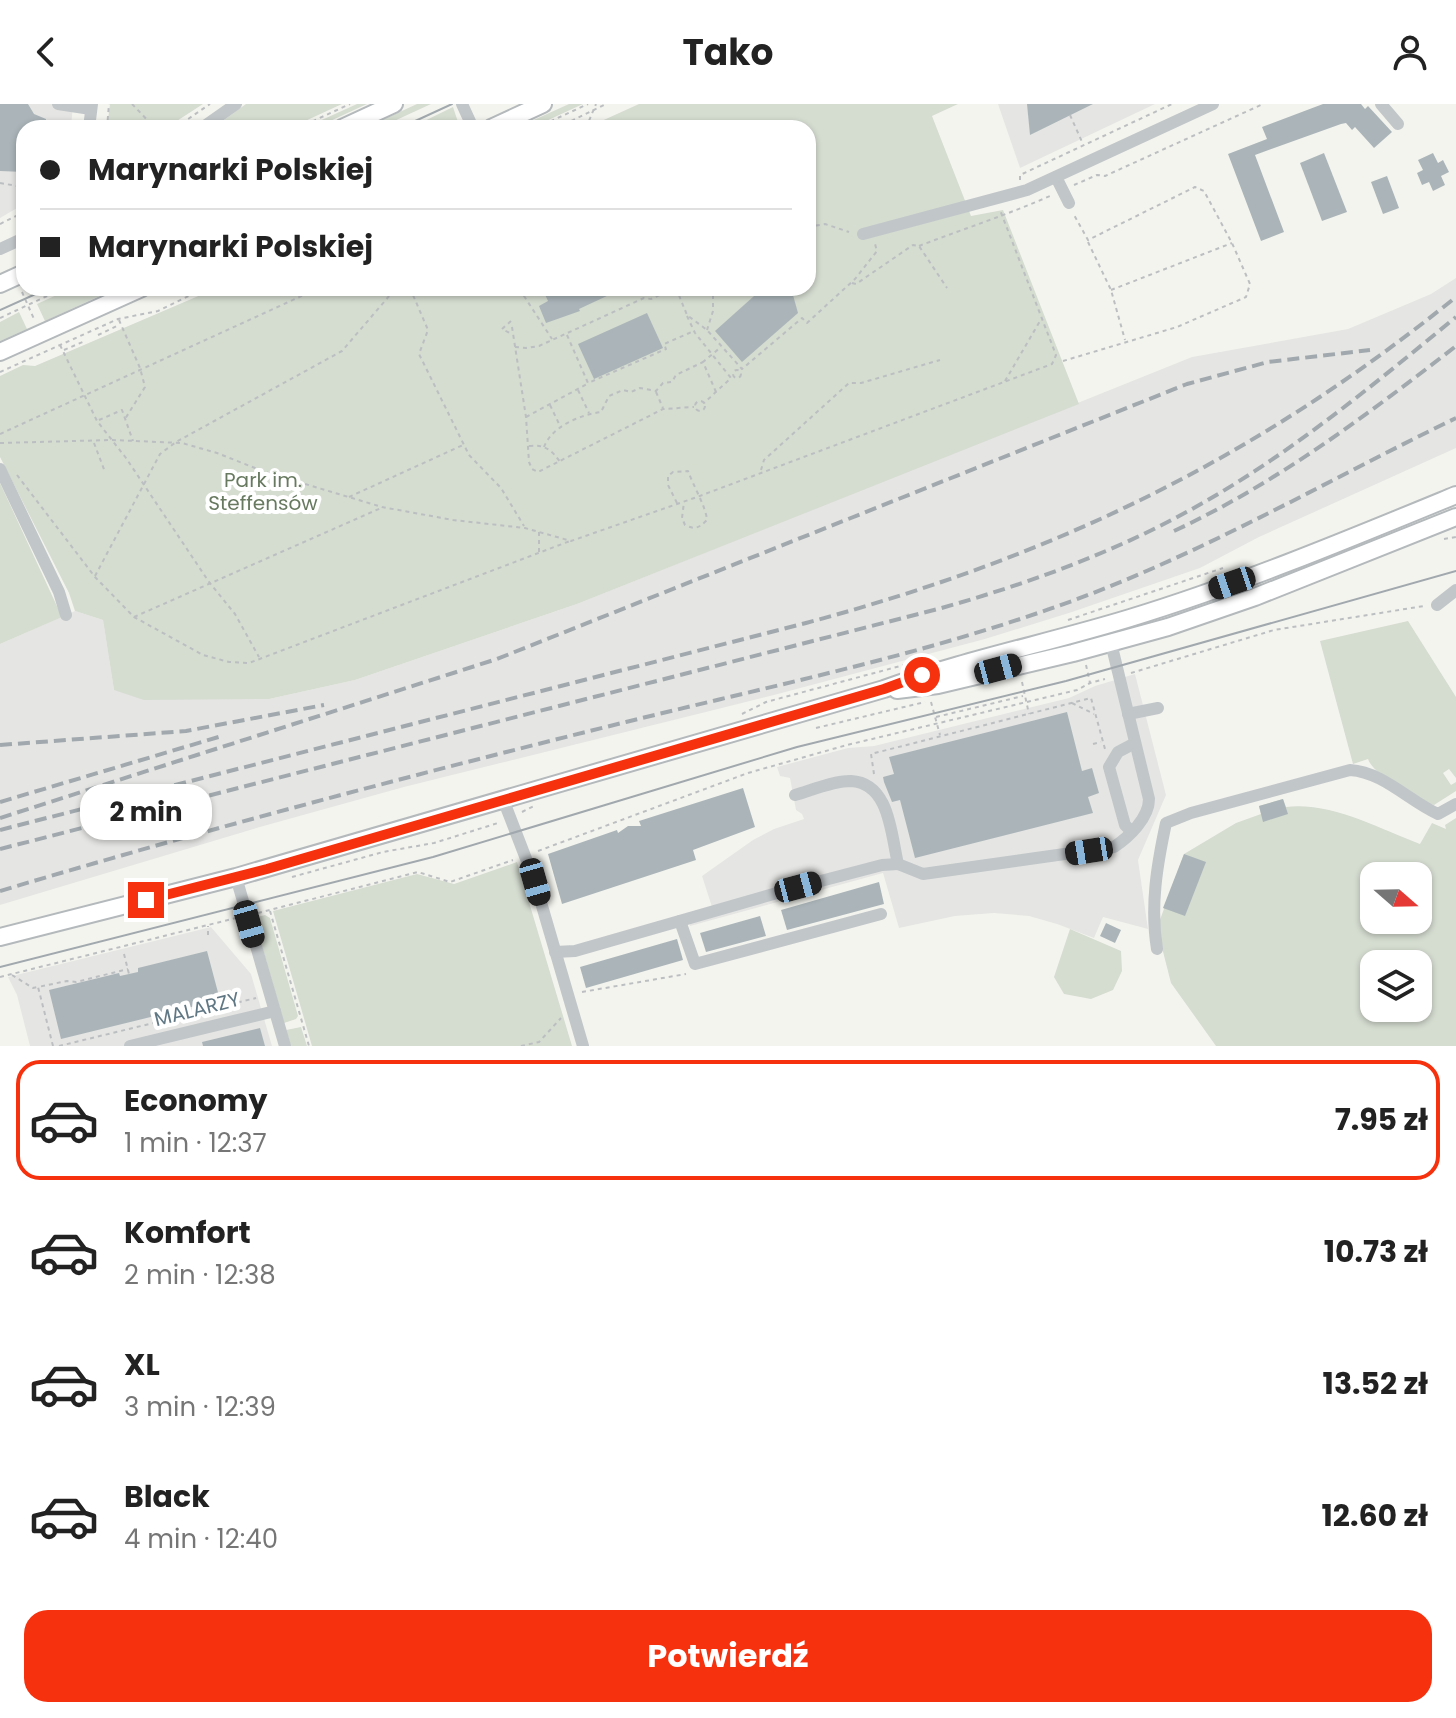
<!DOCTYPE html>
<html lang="pl">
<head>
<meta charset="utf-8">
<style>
  body { margin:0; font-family:Poppins,sans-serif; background:#f2f2f2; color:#222; height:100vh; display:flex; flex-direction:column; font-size:30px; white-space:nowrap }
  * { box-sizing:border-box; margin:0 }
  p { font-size:26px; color:#767676 }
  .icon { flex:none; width:44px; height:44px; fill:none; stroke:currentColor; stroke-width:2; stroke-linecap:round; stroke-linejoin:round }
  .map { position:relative; height:942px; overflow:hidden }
  .panel { display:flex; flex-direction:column; background:#fff; flex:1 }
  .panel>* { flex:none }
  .banner { position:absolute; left:16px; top:16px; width:800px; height:176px; border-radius:24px; box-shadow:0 2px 6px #0004; display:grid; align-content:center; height:176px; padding:0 24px; background:#fff }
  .needle { width:52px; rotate:110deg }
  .tools { position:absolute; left:1360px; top:758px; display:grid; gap:16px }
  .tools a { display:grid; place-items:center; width:72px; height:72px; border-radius:16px; background:#fff; box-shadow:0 2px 6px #0004; font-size:40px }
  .end { position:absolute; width:36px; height:36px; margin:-18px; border:10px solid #f5310e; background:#fff; box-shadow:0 0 0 4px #fff }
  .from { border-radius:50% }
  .bubble { position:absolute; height:56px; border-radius:24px; background:#fff; box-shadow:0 2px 6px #0004; font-size:26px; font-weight:700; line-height:56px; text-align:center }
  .car { position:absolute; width:24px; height:48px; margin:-24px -12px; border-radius:10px; box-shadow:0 0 6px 2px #0007; background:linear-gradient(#222 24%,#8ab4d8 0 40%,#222 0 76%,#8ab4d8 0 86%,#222 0) }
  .banner b { display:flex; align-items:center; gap:28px; height:76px; font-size:30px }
  .banner b+b { border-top:2px solid #e0e0e0 }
  .banner i { width:20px; height:20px; background:#222 }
  ul { padding:14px 0 0; list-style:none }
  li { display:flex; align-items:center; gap:24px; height:120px; margin:0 16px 12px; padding:0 8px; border:4px solid transparent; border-radius:24px }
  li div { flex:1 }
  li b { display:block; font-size:30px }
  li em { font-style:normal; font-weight:700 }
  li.on { border-color:#f5310e }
  li>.icon { width:72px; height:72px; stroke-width:1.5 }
  .button { display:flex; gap:16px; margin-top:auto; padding:16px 24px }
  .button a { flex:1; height:92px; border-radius:24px; background:#f5310e; color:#fff; font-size:32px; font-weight:700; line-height:92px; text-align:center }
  header { display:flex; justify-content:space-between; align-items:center; height:104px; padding:0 24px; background:#fff; font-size:36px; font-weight:700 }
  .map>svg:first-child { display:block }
  .built { fill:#e5e5e3 }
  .green { fill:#d5dcd0; fill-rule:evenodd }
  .building { fill:#abb5b9 }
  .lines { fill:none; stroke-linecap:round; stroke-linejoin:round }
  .major-casing { stroke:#b4b9bc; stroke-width:20 }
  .path { stroke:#bcbfc1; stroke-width:2; stroke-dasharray:4 4; stroke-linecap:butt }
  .minor { stroke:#c1c6c9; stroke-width:12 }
  .major { stroke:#fff; stroke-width:16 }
  .tram { stroke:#a1a9ae; stroke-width:2 }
  .rail { stroke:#a1a9ae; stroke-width:4; stroke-dasharray:12 6; stroke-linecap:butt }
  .route { stroke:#f5310e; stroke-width:10 }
  .labels { text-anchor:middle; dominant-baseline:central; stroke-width:8; stroke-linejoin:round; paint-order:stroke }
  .park-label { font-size:20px; fill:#677a5f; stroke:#fff }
  .street-label { font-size:20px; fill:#607784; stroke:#fff }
</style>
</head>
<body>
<header><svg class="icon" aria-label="back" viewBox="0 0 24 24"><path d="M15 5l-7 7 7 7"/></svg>Tako<svg class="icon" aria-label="person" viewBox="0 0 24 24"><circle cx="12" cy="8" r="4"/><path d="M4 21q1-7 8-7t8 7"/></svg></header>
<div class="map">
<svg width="1456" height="942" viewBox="0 0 1456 942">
  <rect width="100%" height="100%" fill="#f4f4ef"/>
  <g class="built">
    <polygon points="0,0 73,0 71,24 24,24 24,100 0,114"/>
    <polygon points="998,0 1155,0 1020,64"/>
    <polygon points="1456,174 1456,344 1259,433 1200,464 1072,508 985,535 774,591 404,683 260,723 0,801 0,540 75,507 103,516 114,586 269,595 355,576 577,500 1192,253 1348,225 1431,190"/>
    <polygon points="1135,570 1166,691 1138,756 1148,825 1103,813 1094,834 1057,820 1029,812 994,809 955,812 899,824 883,769 690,822 686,810 712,803 702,772 753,736 774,725 804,715 802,710 796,706 790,674 780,672 777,663 848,644 874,642 1069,594 1095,582"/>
    <polygon points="211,823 251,870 272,942 30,942 17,891 8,873"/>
  </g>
  <g class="green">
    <polygon points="110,0 203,0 166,24 107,24"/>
    <polygon points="246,0 342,0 290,24 213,24"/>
    <polygon points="357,0 367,0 315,24 304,24"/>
    <polygon points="417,0 431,0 379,24 365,24"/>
    <polygon points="569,0 583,0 531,24 516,24"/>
    <polygon points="639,0 958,0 932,12 971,112 1003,106 1079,300 577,500 355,576 269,595 144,596 114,586 103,516 75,507 69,489 0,353 0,272 23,261 35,262 217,184 808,184 808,24 586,24"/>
    <polygon points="453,3 459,21 453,24 410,24"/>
    <polygon points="59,184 117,184 45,217 37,200 61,189"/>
    <polygon points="19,208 27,225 0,237 0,218"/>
    <polygon points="0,379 62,513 0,540"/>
    <path d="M1408 517 1456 593V674L1449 665 1443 669 1451 681 1456 678V687L1434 701C1418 696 1373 671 1368 655L1353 660 1320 537Z"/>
    <path d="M1283 695 1286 703C1332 698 1377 724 1420 740L1432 719 1446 725 1445 721 1456 714V942H1216L1171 879 1157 824 1184 750 1236 719 1261 710 1259 702ZM1374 772H1418V816H1374ZM1374 860H1418V904H1374Z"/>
    <polygon points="517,758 572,942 312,942 273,807 417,770 454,780"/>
    <polygon points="265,811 270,814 298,912 296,915 284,919 254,814"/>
    <polygon points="1070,825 1121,847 1122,867 1113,886 1091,895 1064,890 1054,873"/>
    <polygon points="301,923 307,942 291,942 286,926"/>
  </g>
  <g class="building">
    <polygon points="0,0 28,0 34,10 46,15 46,24 24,24 24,68 0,67"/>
    <polygon points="1027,0 1093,0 1030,31"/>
    <polygon points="1323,0 1361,0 1365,5 1368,2 1392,28 1374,44 1355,23 1352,26 1346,19 1341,20 1255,51 1284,128 1261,137 1228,50 1267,35 1262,23"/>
    <polygon points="1324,49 1347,108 1322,117 1300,59"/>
    <polygon points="1433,49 1438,59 1443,56 1449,68 1441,72 1445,81 1433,87 1429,78 1422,81 1417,69 1423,66 1418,56"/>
    <polygon points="1387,72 1399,104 1383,110 1371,78"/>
    <polygon points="542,184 624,184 579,205 580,207 546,219 539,202 548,197"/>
    <polygon points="763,184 791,184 798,209 742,258 715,227"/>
    <polygon points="647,209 663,244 594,275 578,240"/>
    <polygon points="1067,608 1082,667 1092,664 1099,689 1088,693 1093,709 915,754 900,696 892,698 884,678 883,673 894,670 889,653"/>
    <polygon points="743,684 755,723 693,746 696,756 562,800 548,750 617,726 618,729 628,722 641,722 639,717"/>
    <polygon points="1283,695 1288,710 1263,718 1259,702"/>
    <polygon points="1184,750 1206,758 1185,812 1163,804"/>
    <polygon points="879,778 884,800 787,826 781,806"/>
    <polygon points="760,812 766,832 706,848 700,829"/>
    <polygon points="1106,819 1121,826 1115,839 1100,832"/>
    <polygon points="677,835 683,856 586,884 580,863"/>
    <polygon points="207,847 220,896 61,935 49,886 119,869 120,872 138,868 138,864"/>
    <polygon points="260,924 265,942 203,942 202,938"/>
  </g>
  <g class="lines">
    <g class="major-casing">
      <g id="major">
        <polyline points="342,24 394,0"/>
        <polyline points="491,24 543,0"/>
        <polyline points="0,180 24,169"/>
        <polyline points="0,248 142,184"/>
        <polyline points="897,586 938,581 1073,549 1168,523 1255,493 1456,413"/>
        <path d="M0 833 236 773 884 585C964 556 1048 539 1130 514 1241 480 1349 435 1456 391"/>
      </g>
    </g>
    <g class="path">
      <polyline points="132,0 155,24"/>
      <polyline points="1070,11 1083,40"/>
      <polyline points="107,24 109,0"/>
      <polyline points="175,24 210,0"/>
      <polyline points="298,24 350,0"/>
      <polyline points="536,24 588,0"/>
      <polyline points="557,24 606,0"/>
      <polyline points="586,24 596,0"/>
      <polyline points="1020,76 1020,71 1172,0"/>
      <polyline points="0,79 23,83"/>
      <polyline points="1074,81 1097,71 1105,72 1263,0"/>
      <polyline points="0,120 24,108"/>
      <polyline points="808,123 825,120 849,128"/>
      <polyline points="1088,138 1111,186 1125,236"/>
      <path d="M919 142C963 125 1007 111 1050 92"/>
      <polyline points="852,179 856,180 913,141 919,142 947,184"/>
      <polyline points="410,184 428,226 419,250 469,351 501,384 524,422"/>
      <polyline points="523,184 524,192 552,235"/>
      <polyline points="676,184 687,211 707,226 742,265 802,214 807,219 855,175 877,147 875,140"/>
      <polyline points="1111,186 1232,139"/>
      <polyline points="22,188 34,215"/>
      <polyline points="687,212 695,229 731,274 704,299"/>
      <polyline points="0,214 60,186"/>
      <polyline points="119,216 140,264 145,283 125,315"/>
      <polyline points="511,217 502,225 512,230"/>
      <polyline points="512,223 526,313 529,358 532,365 538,368 663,305 694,303"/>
      <polyline points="707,226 713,207 713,184"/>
      <polyline points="98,231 119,221"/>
      <polyline points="567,231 588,279 666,245 664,240 694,227"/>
      <polyline points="60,241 97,317 126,354 209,478 235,510 259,553"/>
      <polyline points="515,243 526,244 539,242 644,194 651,195 675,184"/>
      <polyline points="64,246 85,237"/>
      <polyline points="1063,257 1177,223 1246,193 1250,180 1232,139 1204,87 1195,83 1088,136 1074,111"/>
      <circle cx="737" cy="270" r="4"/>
      <polyline points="0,268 118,215 158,207 205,184"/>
      <polyline points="1005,277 1040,217"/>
      <polyline points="578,286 589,309"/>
      <polyline points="656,288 663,304"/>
      <polyline points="716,288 703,258 721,243"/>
      <circle cx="700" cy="302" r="5"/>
      <polyline points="550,301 561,324"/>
      <polyline points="526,313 587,280"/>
      <polyline points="99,316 122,306 133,337"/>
      <polyline points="0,330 319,184"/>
      <polyline points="0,339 112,336 182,339 217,349 265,368 382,403 453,416 525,424 571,437 697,393 1052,260 1056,251 1000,106"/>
      <polyline points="94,339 105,368"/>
      <path d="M529 342C544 340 552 346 560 358"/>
      <path d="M544 343C552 322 580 311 601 308L609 292 623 286 631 288 640 284 656 287 663 279 672 278 676 271 703 258"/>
      <polyline points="761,366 764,356 849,279 861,279 940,256"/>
      <polyline points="17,371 95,473 134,513 203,551 229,558 249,559 570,437"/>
      <polyline points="349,393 463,341"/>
      <path d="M677 399 668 381V372L673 368 688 367C693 381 706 403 707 416 699 424 695 426 685 421L682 414 684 398"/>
      <polyline points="539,428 539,450"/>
      <polyline points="1444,435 1456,433"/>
      <polyline points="95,472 160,350 176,338 342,247 396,184"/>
      <polyline points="134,513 381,404"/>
      <polyline points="1068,516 1223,464"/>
      <polyline points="1086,561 1090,579 1105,575"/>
      <polyline points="1131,569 1274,526 1424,502"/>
      <polyline points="1022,578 1029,610"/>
      <polyline points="931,598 940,631"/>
      <polyline points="1072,599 1094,610"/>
      <polyline points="742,610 766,598 919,557"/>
      <polyline points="936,613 1023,592"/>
      <polyline points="816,624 925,598"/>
      <polyline points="1093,640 1101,638"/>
      <polyline points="874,670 871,650 1091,594 1105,645"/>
      <polyline points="522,708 534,702"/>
      <polyline points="538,747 748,669 847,641 1077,586 1090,579"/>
      <polyline points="292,773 383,748 434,739 498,719"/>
      <polyline points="270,807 309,942"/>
      <polyline points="258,809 418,768 450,778 513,756"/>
      <polyline points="208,831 208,822"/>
      <polyline points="124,850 129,870"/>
      <polyline points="12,871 33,884 38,883"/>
      <polyline points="0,873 236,814"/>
      <polyline points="582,888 686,870"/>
      <polyline points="53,942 38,883 67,877 76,878 128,865"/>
      <polyline points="59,942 256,894"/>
      <polyline points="521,942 539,938 561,914"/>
    </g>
    <g class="minor">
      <polyline points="58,0 91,5"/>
      <polyline points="462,0 473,24"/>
      <polyline points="1381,0 1398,20"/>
      <polyline points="89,24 92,0"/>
      <polyline points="202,24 236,0"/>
      <polyline points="1056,73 1069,99"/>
      <polyline points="863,130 1027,86 1213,0"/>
      <polyline points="0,145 24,134"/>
      <polyline points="0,365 59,488 66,511"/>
      <polyline points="1437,501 1456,486"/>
      <polyline points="1128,610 1158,604"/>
      <path d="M795 691C812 686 833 677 851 677 890 679 891 731 898 760L923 770 1114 743C1129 733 1149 714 1149 695L1111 539"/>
      <polyline points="503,695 535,778 583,942"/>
      <polyline points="1131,727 1125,721 1109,663 1118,648 1135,639"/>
      <polyline points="236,773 285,942"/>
      <polyline points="680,817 695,860 881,810"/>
      <path d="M1157 845C1150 802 1157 761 1166 719L1191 709 1350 666C1383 668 1409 697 1438 710L1456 700"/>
      <polyline points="555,848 575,847 798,783 882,761 898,760"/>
      <polyline points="130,942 275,907"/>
    </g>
    <use href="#major" class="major"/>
    <g class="tram">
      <polyline points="400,24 452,0"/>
      <polyline points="0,206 49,184"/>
      <polyline points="0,863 433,753 797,643 1066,577 1456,467"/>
    </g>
    <g class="rail">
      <path d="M1174 427C1277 379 1367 311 1456 242"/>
      <polyline points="0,641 186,627 324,601"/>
      <polyline points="0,698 222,632"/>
      <polyline points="0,714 497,555 1187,280 1268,258 1370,246"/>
      <path d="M0 726 806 519C1056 452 1255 355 1456 193"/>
      <path d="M0 745 938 505C1034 478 1127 444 1213 393 1300 342 1378 277 1456 213"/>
      <path d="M0 787C207 725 416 670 626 618 771 582 918 552 1058 502 1197 453 1324 378 1456 314"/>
    </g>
  </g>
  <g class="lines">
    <polyline class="route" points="146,796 267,765 884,585 922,571"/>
  </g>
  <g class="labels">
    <g class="park-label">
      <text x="263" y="376">Park im.<tspan x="263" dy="23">Steffensów</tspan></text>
    </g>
    <g class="street-label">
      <text transform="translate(197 905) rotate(-14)">MALARZY</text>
    </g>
  </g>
</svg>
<div class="tools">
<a><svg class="needle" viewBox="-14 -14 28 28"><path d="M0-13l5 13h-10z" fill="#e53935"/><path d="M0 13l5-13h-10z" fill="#767676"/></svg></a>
<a><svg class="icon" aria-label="layers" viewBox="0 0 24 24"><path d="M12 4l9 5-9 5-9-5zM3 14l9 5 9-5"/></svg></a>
</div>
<i class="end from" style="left:922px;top:571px"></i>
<i class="end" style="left:146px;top:796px"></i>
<div class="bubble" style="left:80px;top:680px;width:132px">2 min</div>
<i class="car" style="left:1232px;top:479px;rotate:251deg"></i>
<i class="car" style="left:998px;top:565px;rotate:75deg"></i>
<i class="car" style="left:1089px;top:747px;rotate:261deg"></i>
<i class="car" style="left:535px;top:778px;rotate:164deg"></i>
<i class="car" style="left:798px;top:783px;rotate:75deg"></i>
<i class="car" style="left:249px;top:820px;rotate:164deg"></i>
<div class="banner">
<b><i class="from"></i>Marynarki Polskiej</b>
<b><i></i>Marynarki Polskiej</b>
</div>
</div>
<section class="panel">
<ul>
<li class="on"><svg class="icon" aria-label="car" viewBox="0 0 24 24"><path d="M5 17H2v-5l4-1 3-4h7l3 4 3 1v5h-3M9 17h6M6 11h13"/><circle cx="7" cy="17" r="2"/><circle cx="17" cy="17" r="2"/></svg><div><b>Economy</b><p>1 min · 12:37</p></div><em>7.95 zł</em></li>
<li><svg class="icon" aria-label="car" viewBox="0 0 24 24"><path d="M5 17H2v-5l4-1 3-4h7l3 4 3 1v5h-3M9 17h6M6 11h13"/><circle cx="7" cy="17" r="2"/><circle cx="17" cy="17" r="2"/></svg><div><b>Komfort</b><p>2 min · 12:38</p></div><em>10.73 zł</em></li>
<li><svg class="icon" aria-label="car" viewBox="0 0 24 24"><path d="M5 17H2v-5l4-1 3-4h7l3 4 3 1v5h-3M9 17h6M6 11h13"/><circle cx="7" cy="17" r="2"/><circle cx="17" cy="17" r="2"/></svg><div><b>XL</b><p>3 min · 12:39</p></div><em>13.52 zł</em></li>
<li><svg class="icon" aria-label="car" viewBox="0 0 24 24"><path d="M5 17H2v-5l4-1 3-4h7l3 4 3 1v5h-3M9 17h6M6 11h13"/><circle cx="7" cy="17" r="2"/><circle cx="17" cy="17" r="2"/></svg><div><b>Black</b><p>4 min · 12:40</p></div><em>12.60 zł</em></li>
</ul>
<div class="button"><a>Potwierdź</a></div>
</section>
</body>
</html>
